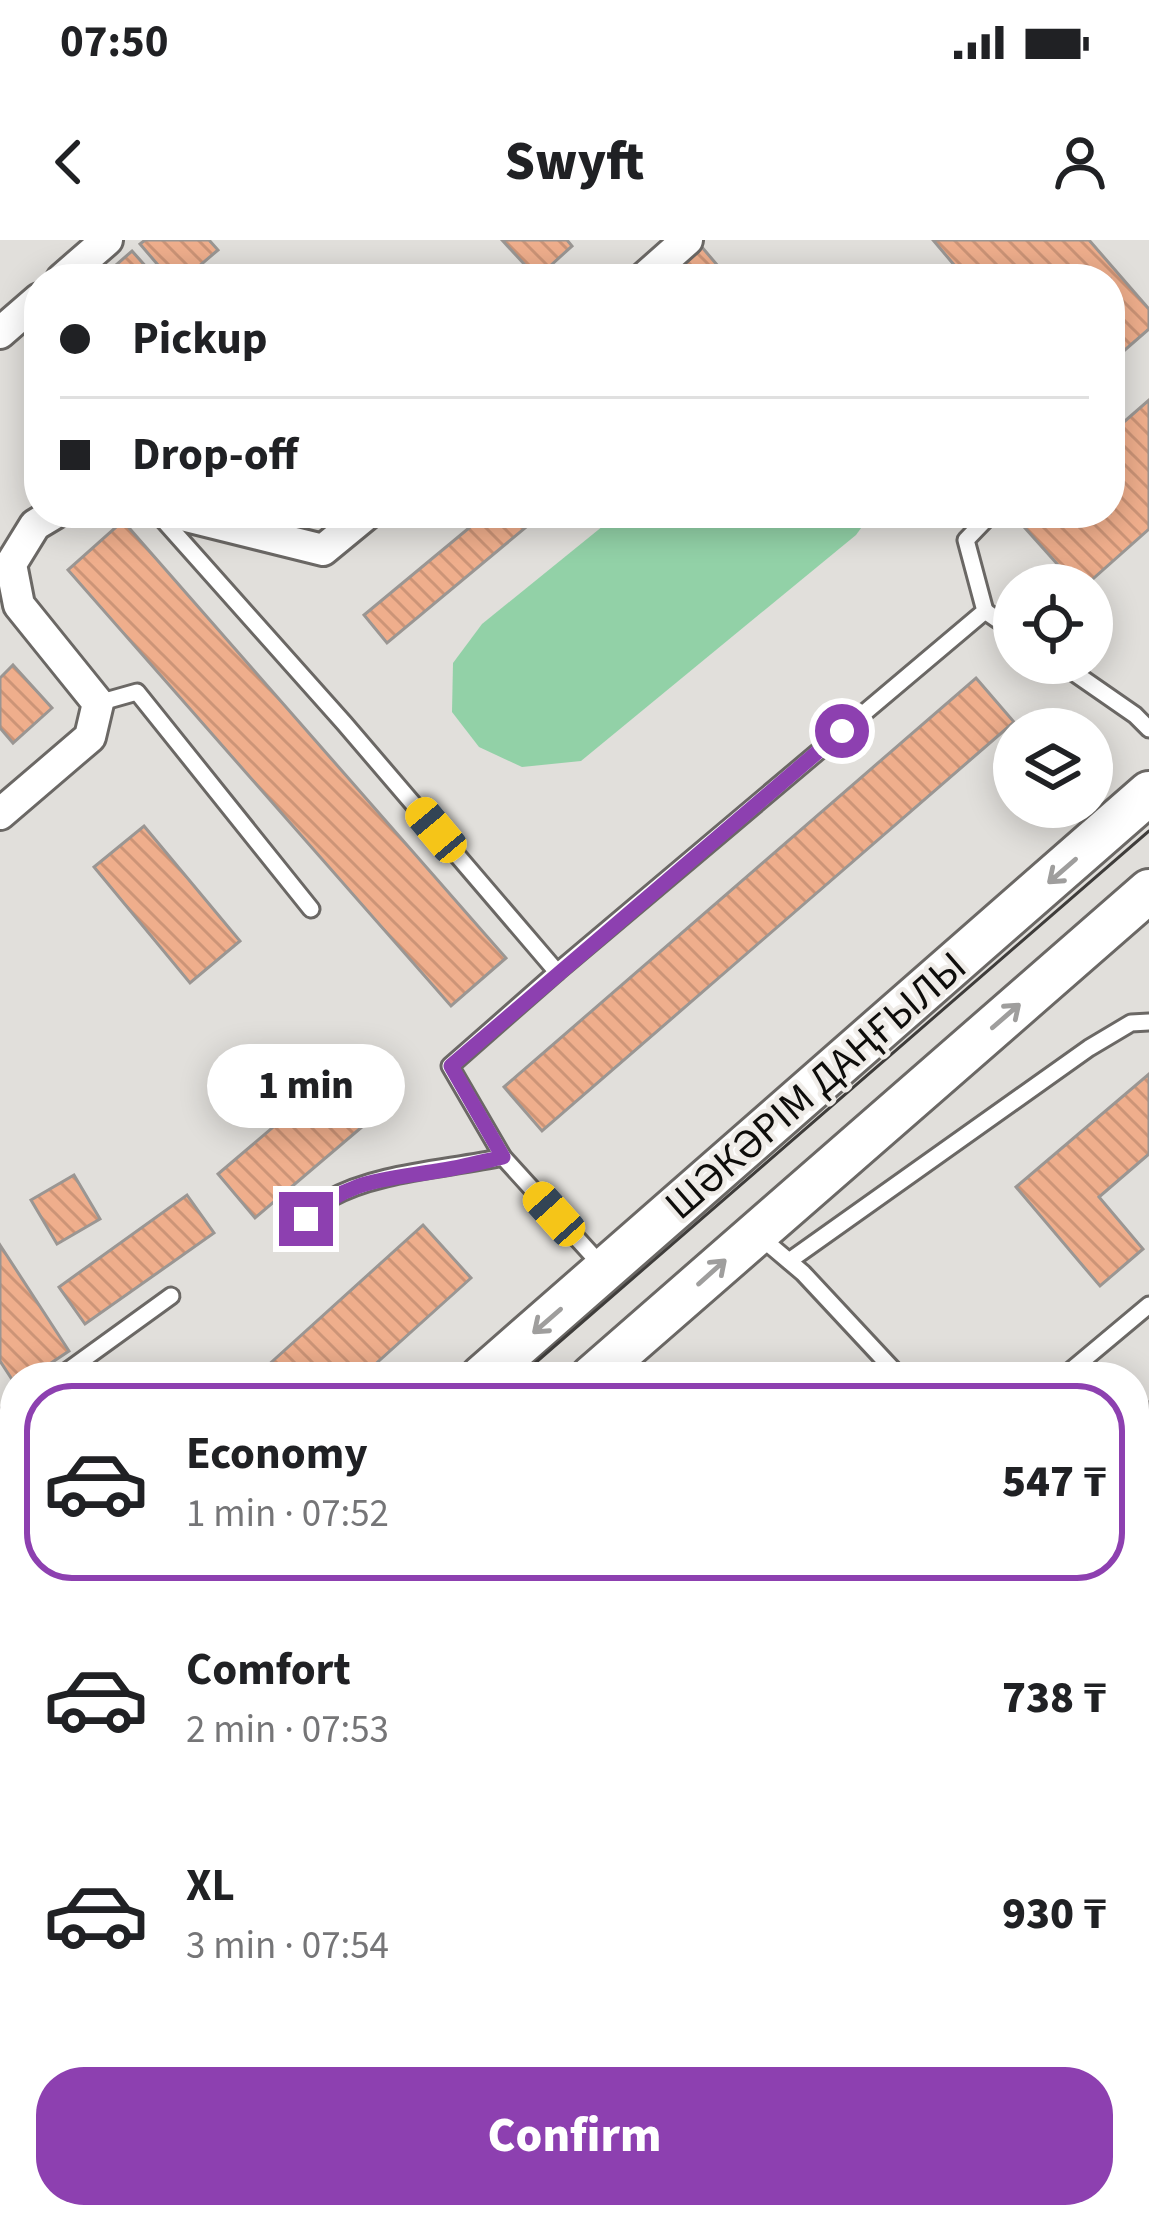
<!DOCTYPE html>
<html lang="en">
<head>
<meta charset="utf-8">
<style>
  body { margin:0; font-family:"Source Sans 3",sans-serif; background:#f2f2f2; color:#202124; height:100vh; display:flex; flex-direction:column; font-size:45px; white-space:nowrap }
  * { box-sizing:border-box; margin:0 }
  p { font-size:39px; color:#757577 }
  .icon { flex:none; width:66px; height:66px; fill:none; stroke:currentColor; stroke-width:2; stroke-linecap:round; stroke-linejoin:round }
  .map { position:relative; flex:1; overflow:hidden }
  .sheet { position:absolute; left:0px; top:1122px; width:1149px; height:867px; display:flex; flex-direction:column; background:#fff; border-radius:48px 48px 0 0; box-shadow:0 6px 30px #0003 }
  .sheet>* { flex:none }
  .guide { position:absolute; left:24px; top:24px; width:1101px; height:264px; border-radius:48px; box-shadow:0 6px 30px #0003; display:grid; align-content:center; height:264px; padding:0 36px; background:#fff }
  .controls { position:absolute; left:993px; top:324px; display:grid; gap:24px }
  .controls a { display:grid; place-items:center; width:120px; height:120px; border-radius:50%; background:#fff; box-shadow:0 6px 30px #0003; font-size:60px }
  .end { position:absolute; width:54px; height:54px; margin:-27px; border:15px solid #8d40b0; background:#fff; box-shadow:0 0 0 6px #fff }
  .from { border-radius:50% }
  .bubble { position:absolute; height:84px; border-radius:42px; background:#fff; box-shadow:0 6px 30px #0003; font-size:39px; font-weight:800; line-height:84px; text-align:center }
  .car { position:absolute; width:36px; height:72px; margin:-36px -18px; border-radius:15px; box-shadow:0 0 9px 3px #0007; background:linear-gradient(#f5c518 24%,#345 0 40%,#f5c518 0 76%,#345 0 86%,#f5c518 0) }
  .guide b { display:flex; align-items:center; gap:42px; height:114px; font-size:45px }
  .guide b+b { border-top:3px solid #e0e0e0 }
  .guide i { width:30px; height:30px; background:#202124 }
  ul { padding:21px 0 0; list-style:none }
  li { display:flex; align-items:center; gap:36px; height:198px; margin:0 24px 18px; padding:0 12px; border:6px solid transparent; border-radius:48px }
  li div { flex:1 }
  li b { display:block; font-size:45px }
  li em { font-style:normal; font-weight:800 }
  li.current { border-color:#8d40b0 }
  li>.icon { width:108px; height:108px; stroke-width:1.5 }
  .button { display:flex; gap:24px; margin-top:auto; padding:24px 36px }
  .button a { flex:1; height:138px; border-radius:48px; background:#8d40b0; color:#fff; font-size:48px; font-weight:800; line-height:138px; text-align:center }
  .status { display:flex; justify-content:space-between; align-items:center; height:84px; padding:0 60px; background:#fff; direction:ltr }
  .status svg { height:33px; fill:currentColor }
  header { display:flex; justify-content:space-between; align-items:center; height:156px; padding:0 36px; background:#fff; font-size:54px; font-weight:800 }
  .map>svg:first-child { display:block }
  .pitch { fill:#92d1a7 }
  .building { fill:url(#building-back-hatch); stroke:#9a9693; stroke-width:3 }
  .lines { fill:none; stroke-linecap:round; stroke-linejoin:round }
  .lane-casing { stroke:#6b6865; stroke-width:21 }
  .street-casing { stroke:#6b6865; stroke-width:36 }
  .secondary-casing { stroke:#6b6865; stroke-width:48 }
  .lane { stroke:#fff; stroke-width:15 }
  .street { stroke:#fff; stroke-width:30 }
  .secondary { stroke:#fff; stroke-width:42 }
  .tram { stroke:#3f3d3b; stroke-width:3 }
  .oneway { stroke:#9f9e9d }
  .route { stroke:#8d40b0; stroke-width:15 }
  .labels { text-anchor:middle; dominant-baseline:central; stroke-width:9; stroke-linejoin:round; paint-order:stroke }
  .street-label { font-size:42px; fill:#0e0d0b; stroke:#efece8 }
</style>
</head>
<body>
<div class="status"><b>07:50</b><svg viewBox="0 0 49 12"><path d="M0 12V9h3v3zM5 12V6h3v6zM10 12V3h3v9zM15 12V0h3v12zM26 1h20v11H26zM47 4h2v5h-2z"/></svg></div>
<header><svg class="icon" aria-label="back" viewBox="0 0 24 24"><path d="M15 5l-7 7 7 7"/></svg>Swyft<svg class="icon" aria-label="person" viewBox="0 0 24 24"><circle cx="12" cy="8" r="4"/><path d="M4 21q1-7 8-7t8 7"/></svg></header>
<div class="map">
<svg width="1149" height="1988" viewBox="0 0 1149 1988">
  <defs>
    <pattern id="building-back-hatch" width="6" height="6" patternUnits="userSpaceOnUse" patternTransform="scale(3)"><rect width="6" height="6" fill="#efae8c"/><path d="M-1 5l2 2M0 0l6 6M5-1l2 2" fill="none" stroke="#cc9477"/></pattern>
  </defs>
  <rect width="100%" height="100%" fill="#e1dfdb"/>
  <polygon class="pitch" points="619,273 872,273 856,295 581,521 522,527 479,507 452,472 453,423 482,384"/>
  <g class="building">
    <polygon points="145,0 209,0 218,10 184,39 170,39 140,4"/>
    <polygon points="502,0 567,0 572,6 537,38"/>
    <polygon points="933,0 1089,0 1149,69 1149,89 1110,123 1110,39 966,39"/>
    <polygon points="701,6 729,39 664,39 666,37"/>
    <polygon points="132,11 157,39 100,39"/>
    <polygon points="1149,160 1149,289 1086,345 1076,345 1016,278 1021,273 1110,273 1110,194"/>
    <polygon points="487,273 543,273 387,403 364,375"/>
    <polygon points="123,281 506,718 451,766 68,330"/>
    <polygon points="13,425 52,468 13,503 0,488 0,438"/>
    <polygon points="976,438 1014,482 542,891 504,847"/>
    <polygon points="144,586 240,701 190,743 94,627"/>
    <polygon points="359,814 396,858 255,978 218,934"/>
    <polygon points="1149,834 1149,914 1099,957 1143,1009 1100,1046 1016,947"/>
    <polygon points="74,935 100,979 57,1004 31,960"/>
    <polygon points="187,955 214,993 85,1084 59,1047"/>
    <polygon points="423,985 471,1038 361,1137 255,1137"/>
    <polygon points="0,1005 69,1111 30,1137 15,1137 15,1144 0,1121"/>
    <polygon points="1149,1162 1149,1257 1134,1270 1134,1175"/>
    <polygon points="0,1424 15,1445 15,1483 0,1493"/>
    <polygon points="15,1689 15,1764 0,1773 0,1699"/>
    <polygon points="1149,1958 1149,1988 1110,1988 1134,1974"/>
    <polygon points="255,1974 347,1974 357,1988 265,1988"/>
    <polygon points="940,1974 1029,1974 1009,1988 920,1988"/>
  </g>
  <g class="lines">
    <g class="lane-casing">
      <g id="lane">
        <polyline points="157,273 344,483 557,732 450,826 503,917 603,1027"/>
        <polyline points="985,371 1014,391"/>
        <polyline points="1060,423 1135,475 1149,489"/>
        <polyline points="98,463 137,452 311,669"/>
        <polyline points="557,732 985,371 966,300 992,273"/>
        <polyline points="758,995 803,1033 900,1137"/>
        <path d="M288 997C301 985 314 968 329 959 376 932 448 929 503 917"/>
        <polyline points="789,1021 1089,808 1131,783 1149,782"/>
        <polyline points="59,1137 171,1056"/>
        <polyline points="1063,1137 1149,1065"/>
        <polyline points="0,1180 15,1169"/>
        <polyline points="1134,1312 1149,1299"/>
        <polyline points="1134,1400 1149,1420"/>
        <polyline points="1134,1624 1149,1612"/>
        <polyline points="1134,1648 1149,1667"/>
        <polyline points="228,1974 237,1988"/>
        <polyline points="785,1974 789,1988"/>
      </g>
    </g>
    <g class="street-casing">
      <g id="street">
        <polyline points="62,39 107,0"/>
        <polyline points="643,39 687,0"/>
        <polyline points="0,93 39,59"/>
        <polyline points="174,273 323,310 368,273"/>
        <polyline points="0,574 90,497 98,463 19,365 11,324 35,285 55,273"/>
      </g>
    </g>
    <g class="secondary-casing">
      <g id="secondary">
        <polyline points="482,1137 1149,553"/>
        <polyline points="592,1137 1149,651"/>
        <polyline points="0,1306 15,1328"/>
        <polyline points="0,1544 15,1534"/>
        <polyline points="0,1626 15,1616"/>
        <polyline points="428,1974 437,1988"/>
      </g>
    </g>
    <use href="#lane" class="lane"/>
    <use href="#street" class="street"/>
    <use href="#secondary" class="secondary"/>
    <g class="tram">
      <polyline points="519,1137 1149,591"/>
      <polyline points="0,1571 15,1560"/>
    </g>
  </g>
  <defs><path id="oneway-shaft" d="M-6 0H5M1.5-3L5.5 0L1.5 3" fill="none" stroke-width="1.6" stroke-linecap="round" stroke-linejoin="round" transform="scale(3)"/></defs>
  <g class="oneway">
    <use href="#oneway-shaft" transform="translate(1062 631) rotate(139)"/>
    <use href="#oneway-shaft" transform="translate(1006 776) rotate(-41)"/>
    <use href="#oneway-shaft" transform="translate(712 1032) rotate(-42)"/>
    <use href="#oneway-shaft" transform="translate(547 1081) rotate(139)"/>
  </g>
  <g class="lines">
    <path class="route" d="M306 979C348 939 384 940 437 931 459 928 481 922 503 917L451 826 842 491"/>
  </g>
  <g class="labels">
    <g class="street-label">
      <text transform="translate(816 846) rotate(-41)">ШӘКӘРІМ ДАҢҒЫЛЫ</text>
    </g>
  </g>
</svg>
<div class="controls">
<a><svg class="icon" aria-label="locate" viewBox="0 0 24 24"><circle cx="12" cy="12" r="6"/><path d="M12 2v4M12 18v4M2 12h4M18 12h4"/></svg></a>
<a><svg class="icon" aria-label="layers" viewBox="0 0 24 24"><path d="M12 4l9 5-9 5-9-5zM3 14l9 5 9-5"/></svg></a>
</div>
<i class="end from" style="left:842px;top:491px"></i>
<i class="end" style="left:306px;top:979px"></i>
<div class="bubble" style="left:207px;top:804px;width:198px">1 min</div>
<i class="car" style="left:436px;top:590px;rotate:320deg"></i>
<i class="car" style="left:554px;top:974px;rotate:318deg"></i>
<div class="guide">
<b><i class="from"></i>Pickup</b>
<b><i></i>Drop-off</b>
</div>
<section class="sheet">
<ul>
<li class="current"><svg class="icon" aria-label="car" viewBox="0 0 24 24"><path d="M5 17H2v-5l4-1 3-4h7l3 4 3 1v5h-3M9 17h6M6 11h13"/><circle cx="7" cy="17" r="2"/><circle cx="17" cy="17" r="2"/></svg><div><b>Economy</b><p>1 min · 07:52</p></div><em>547 ₸</em></li>
<li><svg class="icon" aria-label="car" viewBox="0 0 24 24"><path d="M5 17H2v-5l4-1 3-4h7l3 4 3 1v5h-3M9 17h6M6 11h13"/><circle cx="7" cy="17" r="2"/><circle cx="17" cy="17" r="2"/></svg><div><b>Comfort</b><p>2 min · 07:53</p></div><em>738 ₸</em></li>
<li><svg class="icon" aria-label="car" viewBox="0 0 24 24"><path d="M5 17H2v-5l4-1 3-4h7l3 4 3 1v5h-3M9 17h6M6 11h13"/><circle cx="7" cy="17" r="2"/><circle cx="17" cy="17" r="2"/></svg><div><b>XL</b><p>3 min · 07:54</p></div><em>930 ₸</em></li>
</ul>
<div class="button"><a>Confirm</a></div>
</section>
</div>
</body>
</html>
